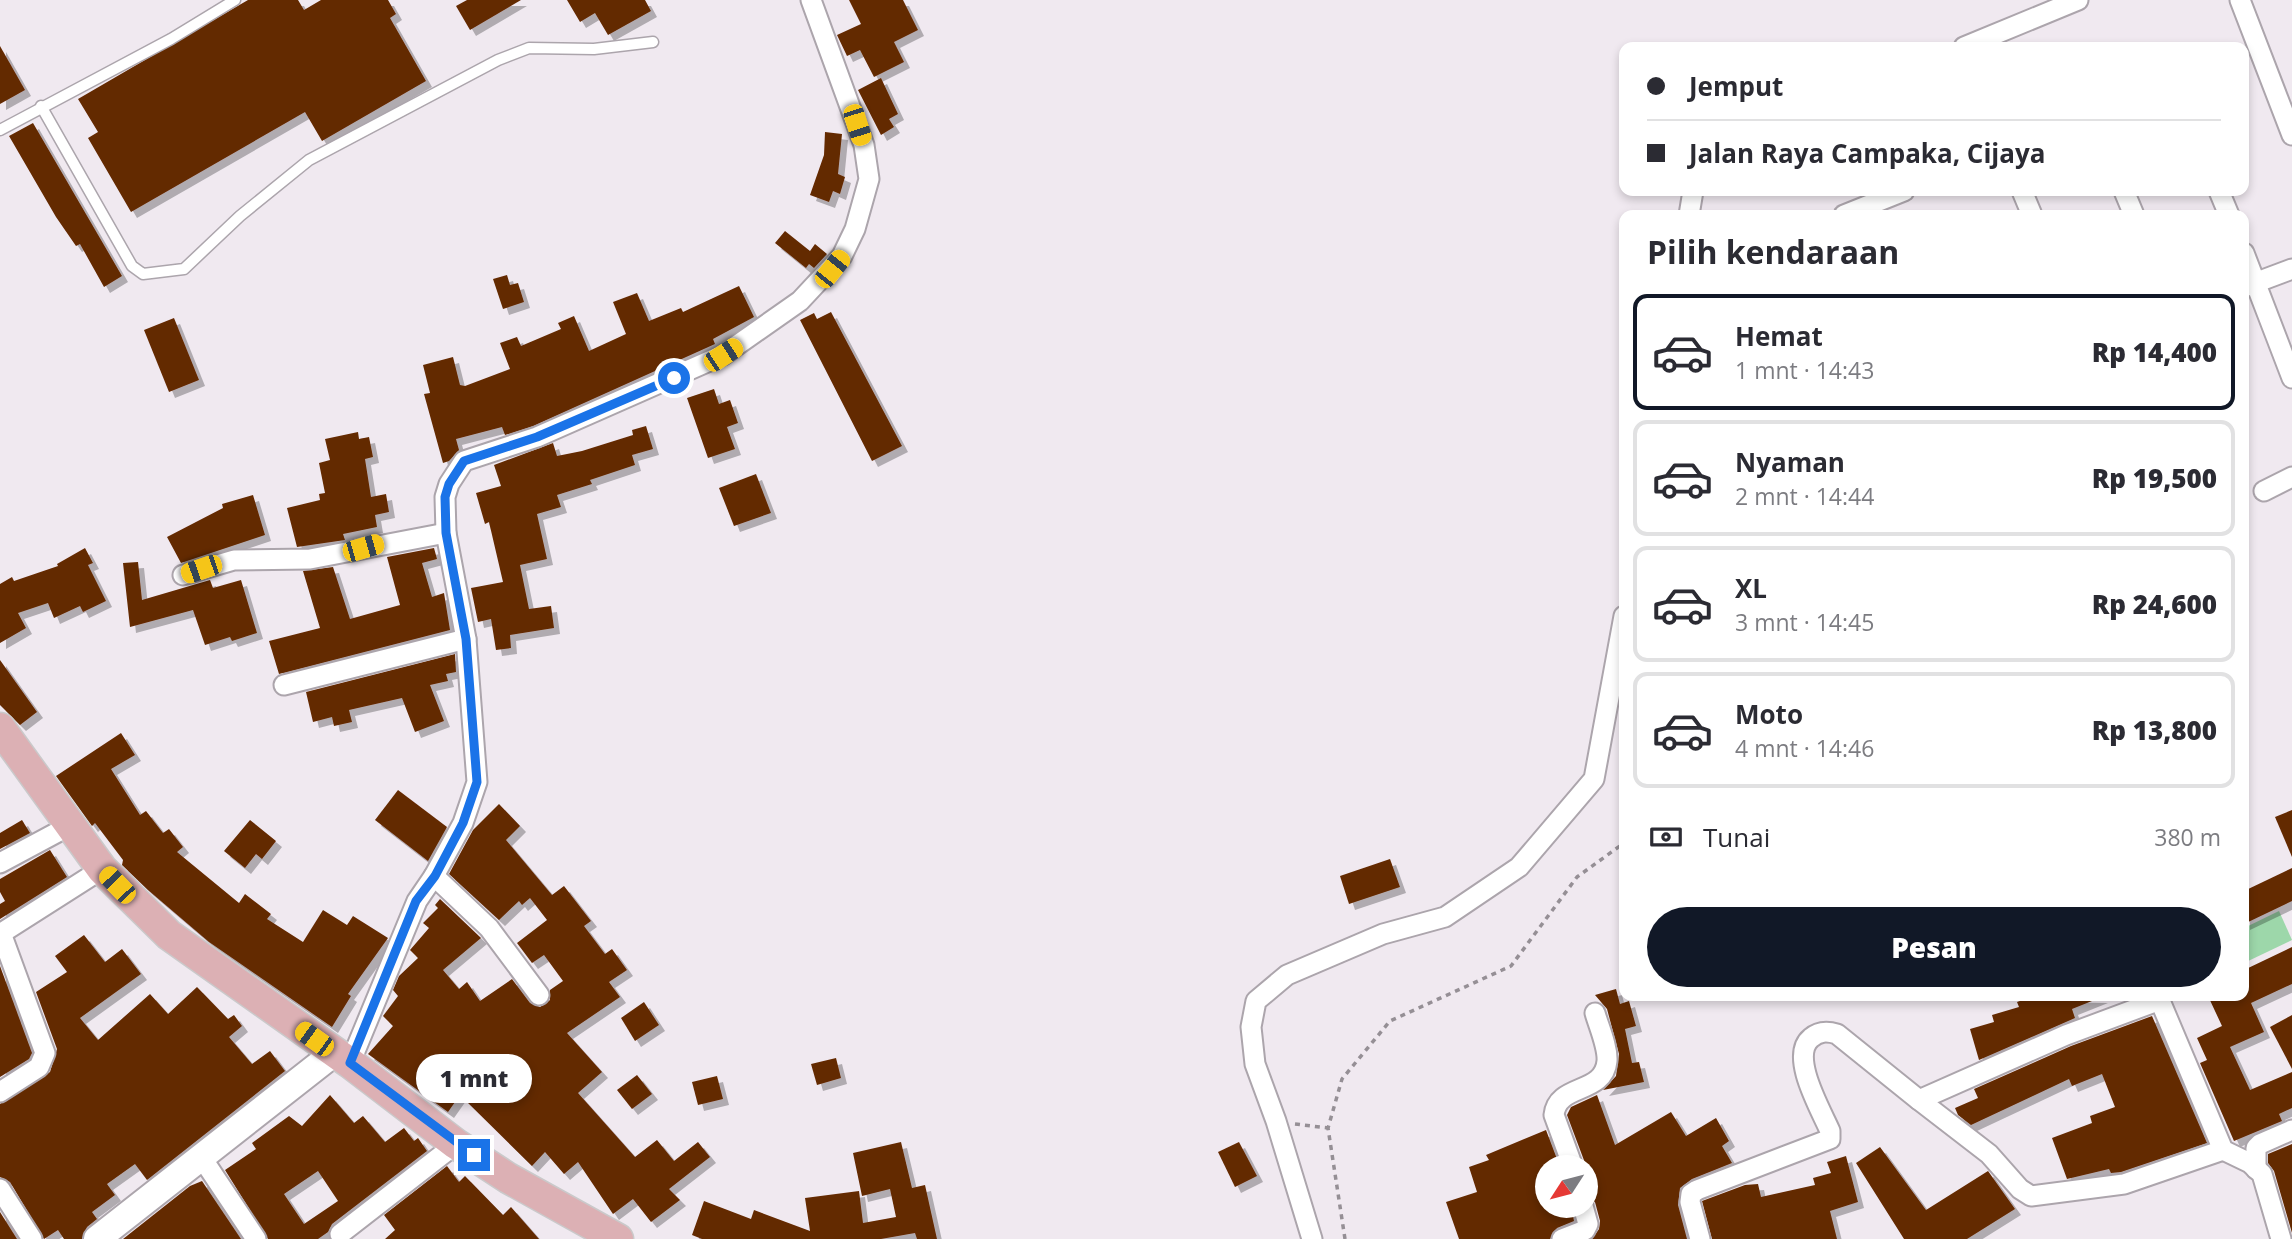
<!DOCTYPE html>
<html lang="id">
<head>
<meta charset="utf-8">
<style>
  body { margin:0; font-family:"Open Sans",sans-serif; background:#f7f7f7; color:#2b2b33; height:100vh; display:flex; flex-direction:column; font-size:26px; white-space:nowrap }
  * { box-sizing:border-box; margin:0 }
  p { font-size:23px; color:#7c7c81 }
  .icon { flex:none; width:38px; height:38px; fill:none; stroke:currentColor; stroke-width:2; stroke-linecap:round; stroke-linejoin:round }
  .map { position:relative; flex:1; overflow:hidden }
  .panel { position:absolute; left:1619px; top:210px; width:630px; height:791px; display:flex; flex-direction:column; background:#fff; border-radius:14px; box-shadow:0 4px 10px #0003 }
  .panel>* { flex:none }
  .banner { position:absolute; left:1619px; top:42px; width:630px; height:154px; border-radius:14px; box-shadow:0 4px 10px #0003; display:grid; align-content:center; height:154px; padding:0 28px; background:#fff }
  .needle { width:46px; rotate:234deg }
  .controls { position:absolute; left:1535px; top:1155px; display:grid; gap:14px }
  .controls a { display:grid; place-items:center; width:63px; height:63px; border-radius:50%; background:#fff; box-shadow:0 4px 10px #0003; font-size:35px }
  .end { position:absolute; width:32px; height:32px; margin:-16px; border:9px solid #1a73e8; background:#fff; box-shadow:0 0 0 4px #fff }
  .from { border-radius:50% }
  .bubble { position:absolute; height:49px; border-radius:24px; background:#fff; box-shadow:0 4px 10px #0003; font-size:23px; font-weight:800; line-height:49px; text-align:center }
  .car { position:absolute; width:21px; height:42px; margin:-21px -10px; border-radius:9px; box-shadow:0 0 5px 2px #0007; background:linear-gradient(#f5c518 24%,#345 0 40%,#f5c518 0 76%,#345 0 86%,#f5c518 0) }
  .banner b { display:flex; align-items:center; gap:24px; height:66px; font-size:26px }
  .banner b+b { border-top:2px solid #e1e1e2 }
  .banner i { width:18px; height:18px; background:#2b2b33 }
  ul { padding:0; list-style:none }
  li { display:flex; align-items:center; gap:21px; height:116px; margin:0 14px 10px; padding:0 14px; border:4px solid #e1e1e2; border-radius:14px }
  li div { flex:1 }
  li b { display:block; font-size:26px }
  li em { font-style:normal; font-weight:800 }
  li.on { border-color:#111827 }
  li>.icon { width:63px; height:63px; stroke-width:1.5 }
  h2 { padding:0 28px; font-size:32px; line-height:84px }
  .pay { display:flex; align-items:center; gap:18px; height:77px; padding:0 28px; font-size:26px }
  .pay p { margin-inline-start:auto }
  .button { display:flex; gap:14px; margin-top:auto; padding:14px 28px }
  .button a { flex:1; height:80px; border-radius:42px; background:#111827; color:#fff; font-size:28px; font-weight:800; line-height:80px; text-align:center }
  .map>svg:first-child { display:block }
  .green { fill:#9dd7aa }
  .building { fill:#642904; fill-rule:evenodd; filter:url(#shadow) }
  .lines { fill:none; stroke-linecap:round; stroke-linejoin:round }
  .lane-casing { stroke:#aca5ac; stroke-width:13 }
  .street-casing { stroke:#aca5ac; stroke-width:23 }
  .secondary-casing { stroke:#aca5ac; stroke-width:30 }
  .primary-casing { stroke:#cac9ca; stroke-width:33 }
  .path { stroke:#958f95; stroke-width:3.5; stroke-dasharray:5 5; stroke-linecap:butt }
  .lane { stroke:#fff; stroke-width:10 }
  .street { stroke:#fff; stroke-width:19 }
  .secondary { stroke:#fff; stroke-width:26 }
  .primary { stroke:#dcb0b4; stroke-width:30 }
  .route { stroke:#1a73e8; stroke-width:9 }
</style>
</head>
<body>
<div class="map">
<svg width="2292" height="1239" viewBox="0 0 2292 1239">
  <defs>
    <filter id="shadow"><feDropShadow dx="6" dy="6" stdDeviation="0" flood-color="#0004"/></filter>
  </defs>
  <rect width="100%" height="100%" fill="#f0e9f0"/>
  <polygon class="green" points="2279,911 2292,940 2244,963 2244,928"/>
  <g class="building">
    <polygon points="248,0 298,0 304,10 321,0 388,0 396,14 390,18 426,81 322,141 305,112 131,212 88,138 98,132 78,99"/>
    <polygon points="467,0 521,0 470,30 456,6"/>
    <polygon points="567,0 645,0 651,11 608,35 595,13 580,22"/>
    <polygon points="849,0 903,0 918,30 894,42 904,62 874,77 860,50 847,56 837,35 861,24"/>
    <polygon points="0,46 25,90 0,104"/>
    <polygon points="881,78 898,114 889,119 894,127 881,135 858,90"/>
    <polygon points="33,123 122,276 104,287 80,244 76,246 56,217 9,136"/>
    <polygon points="825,132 842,134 838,174 845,177 840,194 833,191 829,202 810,195 824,155"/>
    <polygon points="785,231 810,251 815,244 827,254 814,268 809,264 806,268 775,243"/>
    <polygon points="507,275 510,285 518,283 524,302 503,309 493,279"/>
    <polygon points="739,286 754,317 713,339 715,344 533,426 505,435 502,427 456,439 459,450 449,461 443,463 424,394 430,393 423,365 453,357 460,385 465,386 510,369 500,343 517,337 521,346 561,329 558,323 574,316 589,351 626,334 613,302 637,293 649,321 681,308 683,312"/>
    <polygon points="831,312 902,446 872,461 800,320 814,313 817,319"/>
    <polygon points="174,318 199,380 169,392 144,330"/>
    <polygon points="714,389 719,404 730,400 738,423 727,427 735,449 708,458 687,398"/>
    <polygon points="646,426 653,449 632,455 635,465 590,480 592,484 557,495 561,507 537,514 547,559 520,565 529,609 551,606 554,628 510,635 511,648 496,650 491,619 478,622 471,588 503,582 489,522 485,524 476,493 501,486 494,465 553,443 557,456 582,451 633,435 632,430"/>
    <polygon points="358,432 359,439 369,437 373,457 365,459 371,497 386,494 389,512 375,515 377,527 343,534 345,540 297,547 287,508 320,500 319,494 325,493 319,463 330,460 325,439"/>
    <polygon points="756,474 771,513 734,526 719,488"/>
    <polygon points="253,495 265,535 181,563 167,537 223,508 222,504"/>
    <polygon points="85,548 93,563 88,565 106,601 83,612 80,606 54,618 48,603 18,613 26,628 0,643 0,584 12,577 14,581 58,566 57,564"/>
    <polygon points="434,548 437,559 422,563 432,597 444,593 450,630 279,674 269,641 320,628 303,571 333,567 350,619 400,605 387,557"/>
    <polygon points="138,562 142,600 210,580 213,588 241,580 257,633 232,641 230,637 205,645 193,610 130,627 123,563"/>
    <polygon points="455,654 456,672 446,674 448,681 430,685 444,721 415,732 402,698 349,710 352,722 334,726 332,717 313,722 306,692"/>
    <polygon points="0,660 37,712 20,725 0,705"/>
    <polygon points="121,733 135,755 111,769 140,815 146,811 163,833 169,829 183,847 177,852 239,903 245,894 271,914 267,919 303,942 323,910 347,925 353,916 388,938 348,994 351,996 332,1027 209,942 148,890 122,865 123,860 95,823 92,826 56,776"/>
    <polygon points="398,790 447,827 428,861 375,820"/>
    <polygon points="499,804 520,826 506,840 552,895 564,886 591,921 584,926 605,954 612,949 627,970 609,982 620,997 567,1033 602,1072 578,1093 635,1157 657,1140 674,1161 698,1142 710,1157 669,1189 680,1200 651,1222 633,1199 613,1214 578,1162 564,1174 545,1152 532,1166 460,1095 448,1112 368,1054 393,1026 383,1016 398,996 393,990 399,976 418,958 410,950 429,928 423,923 438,908 435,905 440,899 481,938 443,970 459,989 467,982 480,1001 512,979 530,1003 540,1007 550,1000 550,990 563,981 544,955 532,963 517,943 547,920 530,898 522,905 519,901 499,920 449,874 473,830"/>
    <polygon points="2292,810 2292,857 2275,817"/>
    <polygon points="22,820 30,833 0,849 0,833"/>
    <polygon points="250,820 276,841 262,859 256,854 245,868 224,851"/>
    <polygon points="50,850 67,877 0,919 0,904 5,901 0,892 0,879"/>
    <polygon points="1390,859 1400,887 1349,904 1340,876"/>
    <polygon points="2292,868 2292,901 2244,924 2244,891"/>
    <polygon points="84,935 105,962 122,949 141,974 80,1018 98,1040 150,994 168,1014 197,987 228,1019 234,1015 242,1026 229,1037 252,1064 270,1051 285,1071 147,1180 135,1164 107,1184 115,1195 92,1212 97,1219 87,1227 82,1239 64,1239 58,1230 44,1239 10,1182 0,1177 0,1104 50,1072 57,1049 36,992 67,972 55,956"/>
    <polygon points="2292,947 2292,984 2251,1003 2264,1032 2230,1047 2250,1090 2292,1072 2292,1108 2279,1114 2282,1121 2234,1141 2200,1063 2207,1060 2197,1038 2222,1026 2208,996 2244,996 2244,970"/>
    <polygon points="0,966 32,1053 29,1059 0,1077"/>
    <polygon points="1616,989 1620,1004 1629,1001 1636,1026 1625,1029 1632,1063 1639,1062 1644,1082 1603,1090 1616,1076 1619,1054 1607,1009 1595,995"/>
    <polygon points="2034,996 2102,997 2072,1009 2075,1018 1979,1060 1970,1029 1994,1022 1992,1015 2019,1007 2017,1002"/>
    <polygon points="644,1002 659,1025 635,1041 621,1018"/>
    <polygon points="2292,1015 2292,1069 2270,1027"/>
    <polygon points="2152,1016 2207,1143 2121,1172 2111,1173 2109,1169 2067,1179 2052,1138 2092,1123 2090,1116 2115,1107 2102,1074 2072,1086 2069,1079 1971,1125 1958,1115 1955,1108 1978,1098 1974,1089 2071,1046"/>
    <polygon points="836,1058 841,1078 817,1085 811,1064"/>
    <polygon points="637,1075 652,1094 632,1109 617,1090"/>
    <polygon points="717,1076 723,1099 698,1105 692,1082"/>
    <path d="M330 1095 354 1123 363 1116 385 1142 404 1128 414 1141 418 1138 427 1151 332 1224 328 1232 318 1239H268L225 1170 256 1149 252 1143 289 1116 302 1126ZM318 1171 338 1201 304 1224 284 1194Z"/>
    <polygon points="1597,1095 1615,1145 1671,1112 1686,1136 1716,1118 1729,1141 1722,1146 1732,1163 1692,1179 1680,1188 1678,1205 1687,1239 1592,1239 1599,1229 1600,1221 1595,1202 1586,1194 1585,1163 1567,1115 1571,1107"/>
    <polygon points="1546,1130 1560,1167 1547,1167 1547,1206 1571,1206 1574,1221 1557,1228 1550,1239 1459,1239 1446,1202 1477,1192 1469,1167 1489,1160 1486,1155"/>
    <polygon points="901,1142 912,1188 925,1185 937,1239 917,1239 915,1233 881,1239 702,1239 692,1235 704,1201 751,1219 754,1210 810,1231 805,1198 859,1191 863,1223 896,1217 890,1189 862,1196 853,1153"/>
    <polygon points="1239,1142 1257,1176 1235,1187 1218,1152"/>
    <polygon points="2292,1144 2292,1233 2274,1171 2268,1163 2268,1154"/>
    <polygon points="1880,1147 1926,1210 1988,1171 2015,1209 1967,1239 1904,1239 1856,1163"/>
    <polygon points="1846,1156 1858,1202 1830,1211 1837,1239 1712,1239 1702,1201 1745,1185 1758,1184 1761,1197 1815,1185 1813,1178 1831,1173 1827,1162"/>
    <polygon points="447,1166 459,1182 465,1176 503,1215 511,1207 539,1239 385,1239 395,1230 384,1215"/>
    <polygon points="202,1181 241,1239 123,1239 190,1186"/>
    <polygon points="0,1212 17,1239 0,1239"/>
  </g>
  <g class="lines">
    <g class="lane-casing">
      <g id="lane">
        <polyline points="41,106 132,266 143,274 184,269 240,216 309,160 498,60 529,48 594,49 653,42"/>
        <polyline points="0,130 171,39 235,0"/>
      </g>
    </g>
    <g class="street-casing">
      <g id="street">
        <polyline points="2240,0 2292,135"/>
        <polyline points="1964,47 2078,0"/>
        <polyline points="2022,191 2032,215"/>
        <polyline points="2124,191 2134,215"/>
        <polyline points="2219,191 2229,215"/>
        <polyline points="1689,215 1693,191"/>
        <polyline points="1844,215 1904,191"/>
        <polyline points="2244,253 2292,378"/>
        <polyline points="2244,287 2292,269"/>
        <polyline points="2264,491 2292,477"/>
        <polyline points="183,575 234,560 310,559 446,533"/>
        <polyline points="284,685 466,639"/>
        <polyline points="0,863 69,826"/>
        <polyline points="434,876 489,928 539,995"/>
        <polyline points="0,934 102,869"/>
        <polyline points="2158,996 2223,1150 2250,1163 2262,1174 2281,1239"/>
        <polyline points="2160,1000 2066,1035 1919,1100 1989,1154 2020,1189 2031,1196 2124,1184 2223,1150"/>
        <polyline points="350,1063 417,901 434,876 463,823 477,782 466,639 446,533 445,497 449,484 464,461 537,437 723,355 800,301 842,256 855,229 869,179 864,145 811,0"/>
        <polyline points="0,1092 39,1067 45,1053 1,933"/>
        <polyline points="202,1158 256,1239"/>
        <path d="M1573 1167 1554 1115C1557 1083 1604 1095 1607 1061 1608 1047 1599 1027 1595 1013"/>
        <polyline points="2256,1169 2256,1148 2260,1144 2292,1130"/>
        <polyline points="0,1189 32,1239"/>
        <polyline points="340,1234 456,1144"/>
        <polyline points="1312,1239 1276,1121 1255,1064 1251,1027 1256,1001 1287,975 1383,934 1445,917 1519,867 1594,779 1624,616"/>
        <polyline points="1562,1239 1585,1230 1588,1224 1583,1206"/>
        <path d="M1700 1239 1690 1202 1691 1194 1697 1190 1830 1139V1131C1821 1110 1789 1056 1811 1038 1819 1031 1827 1031 1837 1034L1919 1100"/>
      </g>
    </g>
    <g class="secondary-casing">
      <polyline id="secondary" points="97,1239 334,1053"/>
    </g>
    <g class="primary-casing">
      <polyline id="primary" points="0,728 102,869 169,935 350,1063 456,1144 508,1178 618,1239"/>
    </g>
    <g class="path">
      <polyline points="1295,1124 1328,1128"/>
      <polyline points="1345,1239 1328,1128 1342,1079 1390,1021 1511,966 1577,877 1624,843"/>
    </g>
    <use href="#lane" class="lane"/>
    <use href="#street" class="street"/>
    <use href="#secondary" class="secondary"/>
    <use href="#primary" class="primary"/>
  </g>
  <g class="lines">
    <polyline class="route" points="474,1155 350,1063 416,901 435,876 463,823 477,782 466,639 446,533 445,497 449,484 464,461 537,437 674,378"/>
  </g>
</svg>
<div class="controls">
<a><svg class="needle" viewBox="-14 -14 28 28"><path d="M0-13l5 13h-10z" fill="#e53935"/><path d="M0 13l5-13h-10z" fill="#7c7c81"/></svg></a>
</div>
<i class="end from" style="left:674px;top:378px"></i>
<i class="end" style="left:474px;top:1155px"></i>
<div class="bubble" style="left:416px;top:1054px;width:116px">1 mnt</div>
<i class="car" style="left:857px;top:125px;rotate:162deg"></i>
<i class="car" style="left:832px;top:269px;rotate:39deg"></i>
<i class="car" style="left:723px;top:355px;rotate:57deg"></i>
<i class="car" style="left:363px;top:548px;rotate:74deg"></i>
<i class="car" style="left:201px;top:569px;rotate:251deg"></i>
<i class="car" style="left:117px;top:885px;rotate:316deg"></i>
<i class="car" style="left:314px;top:1039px;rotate:306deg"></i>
<div class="banner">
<b><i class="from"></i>Jemput</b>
<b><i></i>Jalan Raya Campaka, Cijaya</b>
</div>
<section class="panel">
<h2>Pilih kendaraan</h2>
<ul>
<li class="on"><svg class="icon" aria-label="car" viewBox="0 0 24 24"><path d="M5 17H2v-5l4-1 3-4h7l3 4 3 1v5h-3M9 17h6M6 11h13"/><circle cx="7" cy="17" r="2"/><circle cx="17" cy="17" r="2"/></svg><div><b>Hemat</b><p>1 mnt · 14:43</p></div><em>Rp 14,400</em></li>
<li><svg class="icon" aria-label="car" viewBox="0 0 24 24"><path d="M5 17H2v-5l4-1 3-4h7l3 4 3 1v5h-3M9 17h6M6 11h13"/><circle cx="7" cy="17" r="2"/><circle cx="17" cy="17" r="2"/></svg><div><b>Nyaman</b><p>2 mnt · 14:44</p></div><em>Rp 19,500</em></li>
<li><svg class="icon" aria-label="car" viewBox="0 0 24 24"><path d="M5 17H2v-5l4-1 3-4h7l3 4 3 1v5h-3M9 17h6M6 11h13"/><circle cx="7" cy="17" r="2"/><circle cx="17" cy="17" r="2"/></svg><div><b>XL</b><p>3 mnt · 14:45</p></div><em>Rp 24,600</em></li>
<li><svg class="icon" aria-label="car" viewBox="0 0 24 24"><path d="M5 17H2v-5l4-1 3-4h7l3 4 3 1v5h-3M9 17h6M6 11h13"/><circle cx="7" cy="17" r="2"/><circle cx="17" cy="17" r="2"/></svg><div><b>Moto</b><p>4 mnt · 14:46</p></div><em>Rp 13,800</em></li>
</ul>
<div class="pay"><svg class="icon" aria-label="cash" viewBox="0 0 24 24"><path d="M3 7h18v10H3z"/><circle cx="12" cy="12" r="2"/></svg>Tunai<p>380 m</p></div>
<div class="button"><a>Pesan</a></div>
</section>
</div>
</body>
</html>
